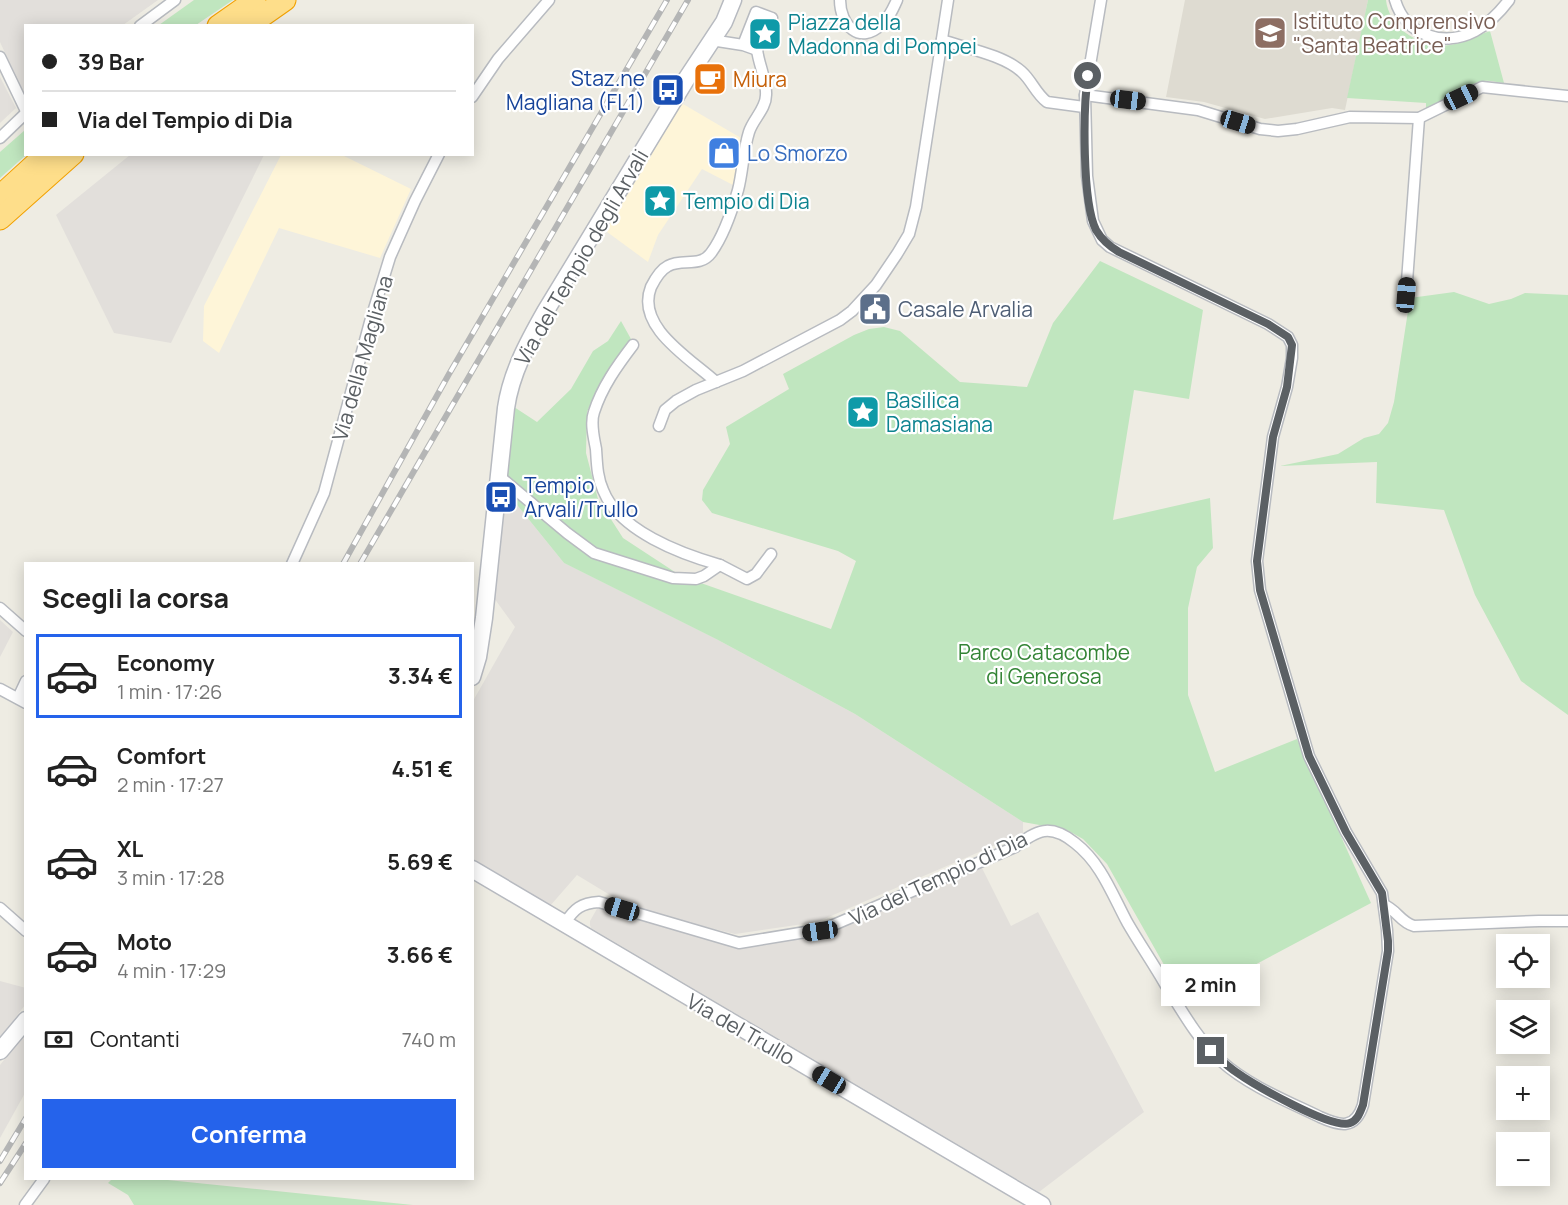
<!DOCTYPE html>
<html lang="it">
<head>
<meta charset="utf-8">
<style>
  body { margin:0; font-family:Manrope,sans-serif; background:#f6f6f6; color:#222; height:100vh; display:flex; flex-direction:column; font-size:22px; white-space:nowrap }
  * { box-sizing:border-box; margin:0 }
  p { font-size:20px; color:#767676 }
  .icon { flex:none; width:33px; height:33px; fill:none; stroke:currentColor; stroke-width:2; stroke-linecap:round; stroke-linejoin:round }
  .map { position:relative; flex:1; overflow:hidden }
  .drawer { position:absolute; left:24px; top:562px; width:450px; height:618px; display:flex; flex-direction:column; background:#fff; border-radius:0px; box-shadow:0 3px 15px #0003 }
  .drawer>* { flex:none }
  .guide { position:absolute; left:24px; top:24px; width:450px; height:132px; border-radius:0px; box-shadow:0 3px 15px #0003; display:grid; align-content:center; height:132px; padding:0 18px; background:#fff }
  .controls { position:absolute; left:1496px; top:934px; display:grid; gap:12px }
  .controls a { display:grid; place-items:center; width:54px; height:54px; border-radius:0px; background:#fff; box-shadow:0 3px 15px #0003; font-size:30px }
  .end { position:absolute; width:27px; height:27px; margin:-14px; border:8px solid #5b6064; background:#fff; box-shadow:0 0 0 3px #fff }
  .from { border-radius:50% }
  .bubble { position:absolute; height:42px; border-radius:0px; background:#fff; box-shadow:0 3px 15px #0003; font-size:20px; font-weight:700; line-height:42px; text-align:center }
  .car { position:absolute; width:18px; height:36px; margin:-18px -9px; border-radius:8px; box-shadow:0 0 4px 2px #0007; background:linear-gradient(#222 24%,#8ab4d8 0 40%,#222 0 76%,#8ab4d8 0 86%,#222 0) }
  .guide b { display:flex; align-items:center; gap:21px; height:57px; font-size:22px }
  .guide b+b { border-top:2px solid #e0e0e0 }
  .guide i { width:15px; height:15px; background:#222 }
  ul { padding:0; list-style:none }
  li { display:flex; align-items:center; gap:18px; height:84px; margin:0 12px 9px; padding:0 6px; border:3px solid transparent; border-radius:0px }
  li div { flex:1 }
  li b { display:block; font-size:22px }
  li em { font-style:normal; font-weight:700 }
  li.current { border-color:#2563eb }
  li>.icon { width:54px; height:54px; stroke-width:1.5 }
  h2 { padding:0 18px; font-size:27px; line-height:72px }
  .pay { display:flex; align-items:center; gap:15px; height:66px; padding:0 18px; font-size:22px }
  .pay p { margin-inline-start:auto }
  .cta { display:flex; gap:12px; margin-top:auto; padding:12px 18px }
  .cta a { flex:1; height:69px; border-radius:0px; background:#2563eb; color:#fff; font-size:24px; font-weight:700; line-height:69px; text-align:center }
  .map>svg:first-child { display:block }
  .commercial { fill:#fef5d8 }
  .industrial { fill:#e2dfdb }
  .education { fill:#dedbd1 }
  .green { fill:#c0e6bf }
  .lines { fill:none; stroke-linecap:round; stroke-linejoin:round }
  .street-casing { stroke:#b8bbc0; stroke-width:13 }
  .secondary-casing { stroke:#b7bac0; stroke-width:19 }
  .highway-casing { stroke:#f2a100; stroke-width:23 }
  .street { stroke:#fff; stroke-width:10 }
  .secondary { stroke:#fff; stroke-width:16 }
  .highway { stroke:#fede8a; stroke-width:21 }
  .rail-casing { stroke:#b4b5b5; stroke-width:6 }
  .rail { stroke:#fff; stroke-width:4; stroke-dasharray:11; stroke-linecap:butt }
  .route { stroke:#5b6064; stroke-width:8 }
  .labels { text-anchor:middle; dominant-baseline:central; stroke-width:4.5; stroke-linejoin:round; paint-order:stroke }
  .education-label { font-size:21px; fill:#785e54; stroke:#fff; text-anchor:start }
  .culture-label { font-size:21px; fill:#0d838f; stroke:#fff; text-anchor:start }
  .transit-label { font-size:21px; fill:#164399; stroke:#fff; text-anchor:end }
  .food-label { font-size:21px; fill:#c56008; stroke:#fff; text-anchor:start }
  .shop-label { font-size:21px; fill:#366cbe; stroke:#fff; text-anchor:start }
  .street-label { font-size:21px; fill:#5b6064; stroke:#fff }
  .service-label { font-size:21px; fill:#4e5e75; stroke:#fff; text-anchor:start }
  .park-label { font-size:21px; fill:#338435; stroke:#fff }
</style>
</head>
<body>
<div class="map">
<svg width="1568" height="1205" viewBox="0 0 1568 1205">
  <rect width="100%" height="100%" fill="#eeece3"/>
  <g class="commercial">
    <polygon points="683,104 741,138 733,185 702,169 658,235 648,262 603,229 676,111"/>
    <polygon points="281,155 342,155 411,189 380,258 279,228 219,353 203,341 204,306"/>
  </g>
  <g class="industrial">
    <polygon points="0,0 158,0 123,25 26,26 25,96 0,42"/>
    <polygon points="0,77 16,108 0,123"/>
    <polygon points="130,155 264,155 171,343 114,333 56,215"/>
    <polygon points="505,490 564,563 718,640 855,714 1023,822 1023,833 817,922 735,934 633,909 577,875 550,906 473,859 473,701 515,627 494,598"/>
    <polygon points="0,620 13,632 0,657"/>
    <polygon points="982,868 1011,926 1038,912 1144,1112 1039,1192 591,928 590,925 590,921 598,907 740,947 822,935"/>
    <polygon points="0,981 26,988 25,1005 0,1038"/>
    <polygon points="25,1034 25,1093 0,1138 0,1065"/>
  </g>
  <polygon class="education" points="1185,0 1368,0 1345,110 1332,108 1265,119 1204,102 1166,97"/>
  <g class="green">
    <polygon points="194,0 233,0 196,25 159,25"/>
    <path d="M1368 0H1386C1389 29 1422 49 1450 45 1464 43 1477 35 1490 31L1504 83C1498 83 1490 80 1484 81 1463 84 1447 104 1426 108V103L1347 98Z"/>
    <polygon points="25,130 26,155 0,178 0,152"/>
    <polygon points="1100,261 1203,310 1189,399 1134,390 1113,520 1210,498 1213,548 1197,567 1188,608 1188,695 1215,772 1297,739 1371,903 1185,1002 1107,864 1083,839 1067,830 1023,822 855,714 718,640 564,563 505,490 511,405 537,422 571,389 593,351 608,341 621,321 631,339 599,385 587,412 586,453 598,499 623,538 681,576 831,629 856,561 838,551 712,513 702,500 703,490 730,444 726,427 789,389 783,374 854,335 869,329 884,327 900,331 960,382 1027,387 1053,323"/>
    <polygon points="1454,292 1489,304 1511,299 1525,293 1568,295 1568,715 1521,681 1475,595 1444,510 1376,503 1377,462 1280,466 1338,454 1364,438 1379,434 1388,423 1394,402 1410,298"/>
    <polygon points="112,1179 158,1179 413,1205 134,1205 128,1195 108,1183"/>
  </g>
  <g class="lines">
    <g class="street-casing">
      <g id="street">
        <path d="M840 0C840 25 860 46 882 24 889 18 893 9 897 0"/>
        <path d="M1395 0C1405 35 1443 48 1475 31 1488 24 1500 12 1509 0"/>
        <polyline points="140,26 175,0"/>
        <polyline points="711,40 743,45 757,50 772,18 756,12 743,45"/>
        <path d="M942 40C965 48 1004 55 1022 72 1032 81 1036 94 1047 102L1084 107"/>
        <polyline points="0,57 26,111"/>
        <polyline points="1085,95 1198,110 1260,129 1278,131 1297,129 1350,117 1419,118 1482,87 1567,96"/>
        <polyline points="472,97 498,59 549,0"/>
        <polyline points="0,138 26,113"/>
        <polyline points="1406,295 1419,118"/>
        <path d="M716 382C691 359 635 327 651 287 655 279 660 270 668 266 682 258 700 268 711 253 723 237 732 211 738 190 743 171 743 151 749 132 753 119 766 109 766 95 767 81 759 65 757 50"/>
        <polyline points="659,426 665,410 676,401 696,390 743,371 840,320 852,311 876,285 897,254 909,234 916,207 948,0"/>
        <path d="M499 476 567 533 594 553 673 578 696 579 704 576 720 565C681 554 619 531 603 490 597 477 597 463 596 449 594 438 590 423 594 412 602 387 617 366 633 345"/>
        <polyline points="292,564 324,493 370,322 390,257 415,201 439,154"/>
        <polyline points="720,565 747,579 756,574 771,554"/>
        <polyline points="0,608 26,631"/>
        <polyline points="0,689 26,703"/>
        <polyline points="18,698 26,681"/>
        <path d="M1384 905C1397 910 1400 922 1414 926L1539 921H1568"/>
        <polyline points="0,908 26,931"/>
        <path d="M565 923C574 909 581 903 599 902L739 943 824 929 1015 847C1037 830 1050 823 1075 843 1101 863 1112 894 1127 922 1139 943 1153 963 1165 984 1182 1011 1198 1040 1221 1061 1249 1086 1287 1101 1320 1117 1340 1126 1355 1130 1363 1105L1388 951 1387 930 1382 893 1346 832 1309 756 1260 590 1257 561 1273 437 1287 387 1292 358V345L1288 337 1268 324 1110 247 1102 240 1093 221 1087 176 1085 95 1101 0"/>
        <polyline points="25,1205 44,1179"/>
      </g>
    </g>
    <g class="secondary-casing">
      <g id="secondary">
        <path d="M472 677 478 657 484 618 506 408C511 373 528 342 545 312L687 78 724 22 733 0"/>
        <polyline points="472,869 1042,1205"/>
        <polyline points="0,1051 26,1020"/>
      </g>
    </g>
    <g class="highway-casing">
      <g id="highway">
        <polyline points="218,26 255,0"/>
        <polyline points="248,26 285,0"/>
        <polyline points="0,196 46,154"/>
        <polyline points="0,219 73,154"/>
      </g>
    </g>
    <use href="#street" class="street"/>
    <use href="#secondary" class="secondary"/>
    <use href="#highway" class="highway"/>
    <g class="rail-casing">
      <g id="rail">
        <polyline points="343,564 449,374 667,0"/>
        <polyline points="360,564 688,0"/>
        <polyline points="0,1161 26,1118"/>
        <polyline points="0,1183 26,1143"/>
      </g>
    </g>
    <use href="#rail" class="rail"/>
  </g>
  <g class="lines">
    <path class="route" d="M1088 76C1083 107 1082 202 1096 230 1102 240 1109 246 1119 252L1268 324 1288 337 1292 345 1287 387 1273 437 1257 561 1260 590 1309 756 1346 832 1382 893 1388 941V951L1363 1105C1360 1112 1358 1120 1350 1123 1332 1130 1253 1084 1236 1072 1227 1066 1219 1058 1211 1051"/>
  </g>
  <defs>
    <g id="school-square" transform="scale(1.725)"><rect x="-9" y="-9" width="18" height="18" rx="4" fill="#8d6e63" stroke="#fff"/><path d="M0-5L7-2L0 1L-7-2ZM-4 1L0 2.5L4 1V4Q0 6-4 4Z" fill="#fff"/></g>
    <g id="sight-square" transform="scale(1.725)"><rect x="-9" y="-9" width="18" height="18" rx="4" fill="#0f9aa8" stroke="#fff"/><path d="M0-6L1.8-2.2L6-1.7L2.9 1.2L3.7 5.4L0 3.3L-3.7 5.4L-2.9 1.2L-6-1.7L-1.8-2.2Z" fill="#fff"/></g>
    <g id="cafe-square" transform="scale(1.725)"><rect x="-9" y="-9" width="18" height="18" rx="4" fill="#e8710a" stroke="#fff"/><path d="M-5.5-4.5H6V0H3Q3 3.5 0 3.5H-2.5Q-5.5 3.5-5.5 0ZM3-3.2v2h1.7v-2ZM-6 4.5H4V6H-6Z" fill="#fff"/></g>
    <g id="bus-square" transform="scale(1.725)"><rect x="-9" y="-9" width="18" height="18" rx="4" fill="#1a4fb4" stroke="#fff"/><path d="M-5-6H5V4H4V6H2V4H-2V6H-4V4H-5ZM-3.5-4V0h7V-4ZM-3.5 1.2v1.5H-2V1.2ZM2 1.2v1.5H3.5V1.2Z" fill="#fff"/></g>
    <g id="shop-square" transform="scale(1.725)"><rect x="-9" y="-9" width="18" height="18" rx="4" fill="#3f7fe0" stroke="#fff"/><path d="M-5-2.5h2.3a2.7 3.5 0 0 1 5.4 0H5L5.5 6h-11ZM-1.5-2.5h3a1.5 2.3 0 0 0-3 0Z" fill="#fff"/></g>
    <g id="civic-square" transform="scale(1.725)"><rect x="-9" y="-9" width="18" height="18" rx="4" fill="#5c6f8a" stroke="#fff"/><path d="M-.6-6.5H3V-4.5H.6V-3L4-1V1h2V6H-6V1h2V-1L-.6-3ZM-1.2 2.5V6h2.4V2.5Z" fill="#fff"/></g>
  </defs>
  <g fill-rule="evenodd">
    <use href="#school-square" x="1270" y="33"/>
    <use href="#sight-square" x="765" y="34"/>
    <use href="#cafe-square" x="710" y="79"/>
    <use href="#bus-square" x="668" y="90"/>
    <use href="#shop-square" x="724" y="153"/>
    <use href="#sight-square" x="660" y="201"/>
    <use href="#civic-square" x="875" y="309"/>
    <use href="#sight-square" x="863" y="412"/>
    <use href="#bus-square" x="501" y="497"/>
  </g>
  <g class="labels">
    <g class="education-label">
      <text x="1293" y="21">Istituto Comprensivo<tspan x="1293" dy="24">"Santa Beatrice"</tspan></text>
    </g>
    <g class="culture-label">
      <text x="788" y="22">Piazza della<tspan x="788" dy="24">Madonna di Pompei</tspan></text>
      <text x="683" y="201">Tempio di Dia</text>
      <text x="886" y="400">Basilica<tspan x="886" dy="24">Damasiana</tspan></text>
    </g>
    <g class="transit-label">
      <text x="645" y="78">Staz.ne<tspan x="645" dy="24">Magliana (FL1)</tspan></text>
      <text x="524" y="485" text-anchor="start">Tempio<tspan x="524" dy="24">Arvali/Trullo</tspan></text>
    </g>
    <g class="food-label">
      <text x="733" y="79">Miura</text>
    </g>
    <g class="shop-label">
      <text x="747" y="153">Lo Smorzo</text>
    </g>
    <g class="street-label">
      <text transform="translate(581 257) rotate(-60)">Via del Tempio degli Arvali</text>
      <text transform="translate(362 358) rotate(-74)">Via della Magliana</text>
      <text transform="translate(938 878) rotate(-25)">Via del Tempio di Dia</text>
      <text transform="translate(741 1029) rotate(30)">Via del Trullo</text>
    </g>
    <g class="service-label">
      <text x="898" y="309">Casale Arvalia</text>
    </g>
    <g class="park-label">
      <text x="1044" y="652">Parco Catacombe<tspan x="1044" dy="24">di Generosa</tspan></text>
    </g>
  </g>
</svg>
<div class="controls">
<a><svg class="icon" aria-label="locate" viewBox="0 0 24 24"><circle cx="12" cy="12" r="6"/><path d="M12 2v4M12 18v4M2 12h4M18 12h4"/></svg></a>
<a><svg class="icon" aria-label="layers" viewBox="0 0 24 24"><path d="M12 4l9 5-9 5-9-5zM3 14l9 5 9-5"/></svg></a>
<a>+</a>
<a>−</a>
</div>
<i class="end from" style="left:1088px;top:76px"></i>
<i class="end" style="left:1211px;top:1051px"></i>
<div class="bubble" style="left:1161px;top:964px;width:99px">2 min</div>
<i class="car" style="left:1461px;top:97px;rotate:65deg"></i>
<i class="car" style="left:1128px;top:100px;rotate:97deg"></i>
<i class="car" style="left:1238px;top:122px;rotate:107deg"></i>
<i class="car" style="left:1406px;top:295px;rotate:5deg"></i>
<i class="car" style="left:622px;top:909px;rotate:287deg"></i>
<i class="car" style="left:820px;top:931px;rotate:262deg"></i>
<i class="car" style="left:829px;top:1080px;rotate:301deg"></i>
<div class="guide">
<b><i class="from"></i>39 Bar</b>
<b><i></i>Via del Tempio di Dia</b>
</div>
<section class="drawer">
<h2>Scegli la corsa</h2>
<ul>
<li class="current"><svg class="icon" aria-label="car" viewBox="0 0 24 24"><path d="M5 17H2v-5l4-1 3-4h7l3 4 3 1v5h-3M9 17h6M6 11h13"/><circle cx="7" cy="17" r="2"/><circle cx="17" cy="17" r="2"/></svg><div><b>Economy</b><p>1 min · 17:26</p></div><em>3.34 €</em></li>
<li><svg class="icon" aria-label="car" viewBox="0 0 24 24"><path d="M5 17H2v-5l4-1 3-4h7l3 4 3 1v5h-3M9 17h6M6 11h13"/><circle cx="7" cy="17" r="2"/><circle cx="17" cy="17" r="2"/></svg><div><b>Comfort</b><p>2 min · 17:27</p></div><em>4.51 €</em></li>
<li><svg class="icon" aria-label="car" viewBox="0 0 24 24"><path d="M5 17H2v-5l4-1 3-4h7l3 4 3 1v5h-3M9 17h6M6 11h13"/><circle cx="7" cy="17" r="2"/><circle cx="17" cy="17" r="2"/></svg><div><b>XL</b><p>3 min · 17:28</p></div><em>5.69 €</em></li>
<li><svg class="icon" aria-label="car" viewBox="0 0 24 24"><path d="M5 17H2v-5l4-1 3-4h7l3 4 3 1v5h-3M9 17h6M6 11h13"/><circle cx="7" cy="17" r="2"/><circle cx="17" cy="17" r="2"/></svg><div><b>Moto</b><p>4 min · 17:29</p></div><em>3.66 €</em></li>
</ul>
<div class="pay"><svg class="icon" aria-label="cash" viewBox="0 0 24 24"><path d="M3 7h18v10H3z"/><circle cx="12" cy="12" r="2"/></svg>Contanti<p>740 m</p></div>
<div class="cta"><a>Conferma</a></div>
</section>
</div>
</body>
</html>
